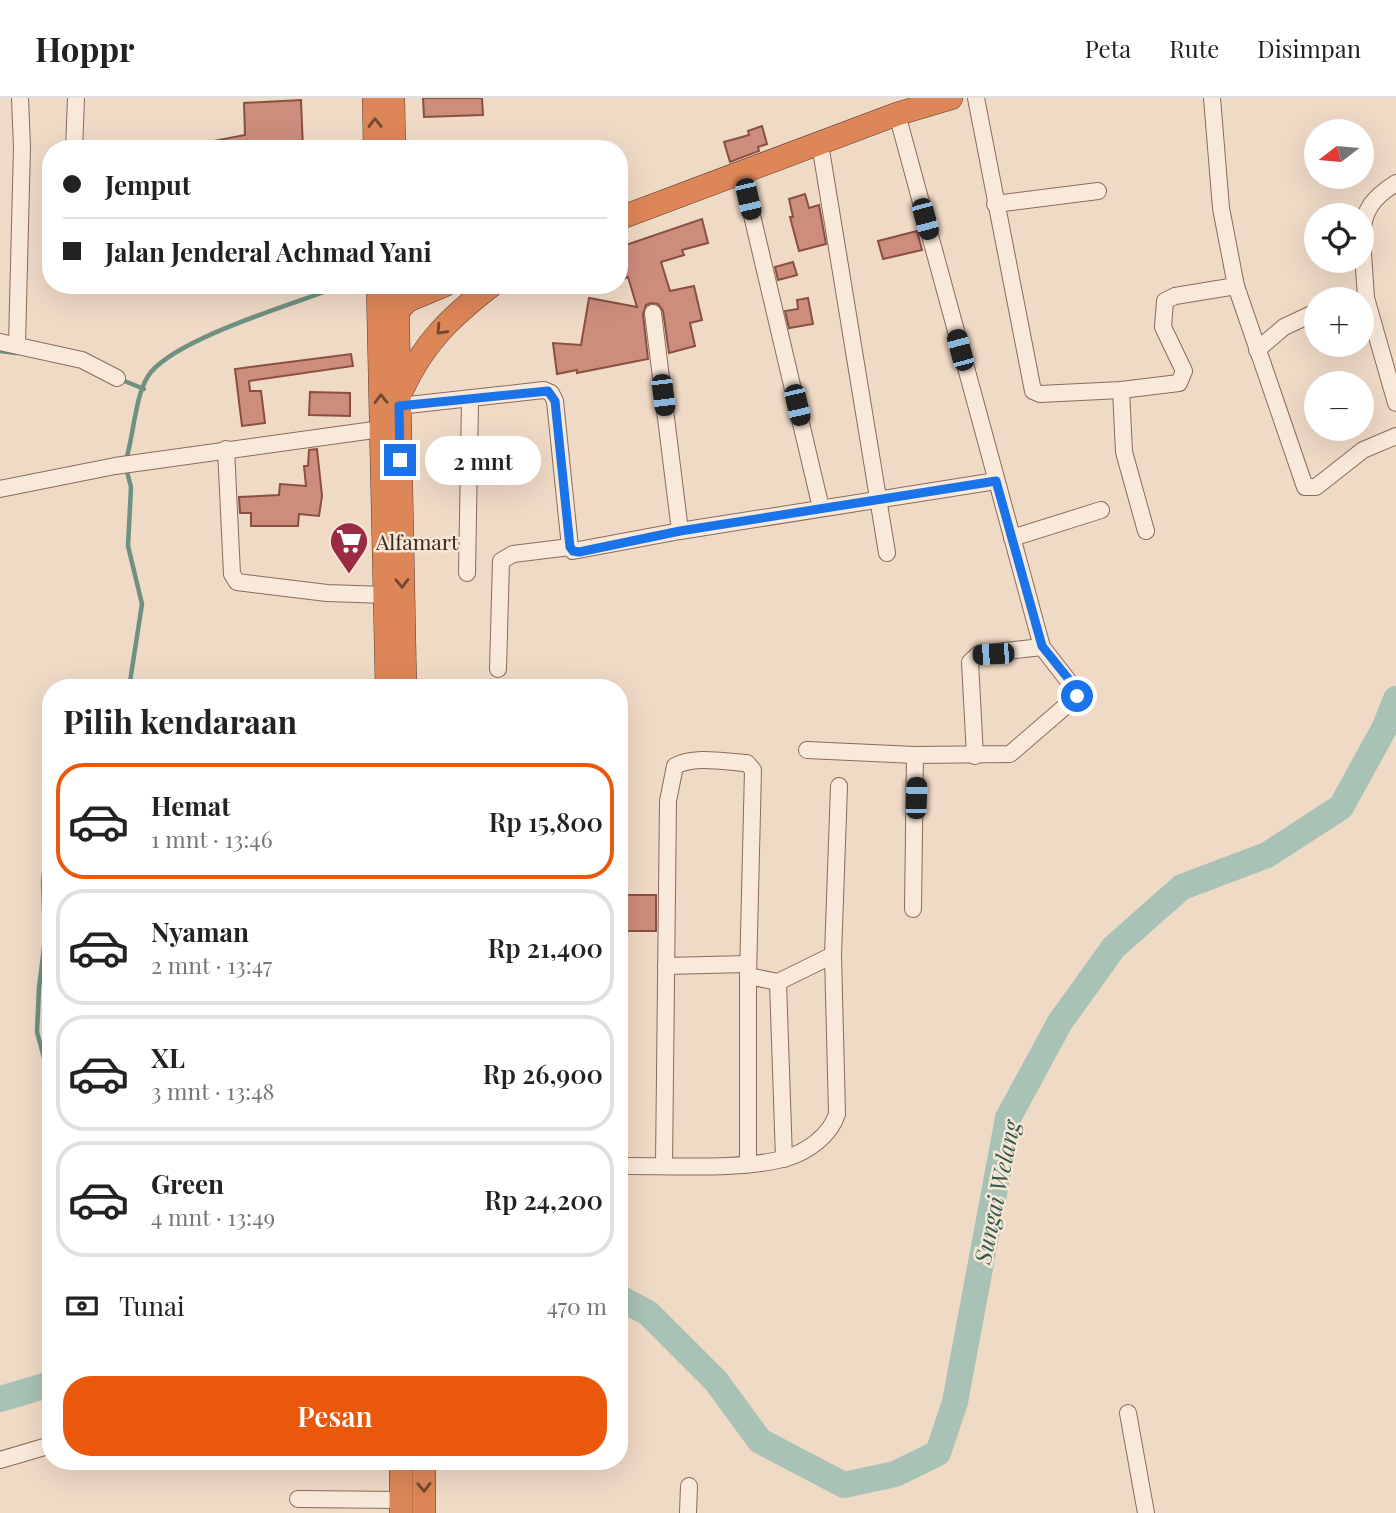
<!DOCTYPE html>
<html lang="id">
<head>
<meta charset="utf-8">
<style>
  body { margin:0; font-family:"Playfair Display",serif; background:#f6f6f6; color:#222; height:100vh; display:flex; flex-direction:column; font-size:26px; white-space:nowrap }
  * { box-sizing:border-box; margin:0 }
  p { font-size:23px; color:#767676 }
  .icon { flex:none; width:38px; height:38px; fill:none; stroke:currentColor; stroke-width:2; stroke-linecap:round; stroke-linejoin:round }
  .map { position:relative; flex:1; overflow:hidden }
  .panel { position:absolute; left:42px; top:581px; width:586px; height:791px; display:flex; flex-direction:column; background:#fff; border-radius:28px; box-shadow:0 7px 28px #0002 }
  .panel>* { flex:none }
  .banner { position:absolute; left:42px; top:42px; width:586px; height:154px; border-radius:28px; box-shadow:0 7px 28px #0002; display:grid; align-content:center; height:154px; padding:0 21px; background:#fff }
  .needle { width:46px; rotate:254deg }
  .tools { position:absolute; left:1304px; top:21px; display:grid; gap:14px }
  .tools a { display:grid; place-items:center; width:70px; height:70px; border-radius:50%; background:#fff; box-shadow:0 7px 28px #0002; font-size:35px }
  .end { position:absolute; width:32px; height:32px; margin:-16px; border:9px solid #1a73e8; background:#fff; box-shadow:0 0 0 4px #fff }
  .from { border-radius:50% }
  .bubble { position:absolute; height:49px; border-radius:24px; background:#fff; box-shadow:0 7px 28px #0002; font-size:23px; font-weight:600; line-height:49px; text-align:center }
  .car { position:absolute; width:21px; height:42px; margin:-21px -10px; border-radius:9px; box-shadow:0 0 5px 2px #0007; background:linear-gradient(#222 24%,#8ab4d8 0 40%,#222 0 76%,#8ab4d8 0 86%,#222 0) }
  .banner b { display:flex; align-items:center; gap:24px; height:66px; font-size:26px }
  .banner b+b { border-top:2px solid #e0e0e0 }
  .banner i { width:18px; height:18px; background:#222 }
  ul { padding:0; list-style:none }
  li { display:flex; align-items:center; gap:21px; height:116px; margin:0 14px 10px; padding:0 7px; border:4px solid #e0e0e0; border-radius:28px }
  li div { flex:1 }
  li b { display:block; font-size:26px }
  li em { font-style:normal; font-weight:600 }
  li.current { border-color:#ea580c }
  li>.icon { width:63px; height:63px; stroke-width:1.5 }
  h2 { padding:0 21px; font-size:32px; line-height:84px }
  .pay { display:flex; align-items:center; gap:18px; height:77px; padding:0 21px; font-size:26px }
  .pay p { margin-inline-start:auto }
  .primary-button { display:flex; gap:14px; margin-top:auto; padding:14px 21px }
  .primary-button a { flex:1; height:80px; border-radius:28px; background:#ea580c; color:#fff; font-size:28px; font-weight:600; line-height:80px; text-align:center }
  header { display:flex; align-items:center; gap:42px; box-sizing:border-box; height:98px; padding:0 35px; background:#fff; border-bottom:2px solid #e0e0e0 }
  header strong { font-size:33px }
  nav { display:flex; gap:38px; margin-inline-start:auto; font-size:24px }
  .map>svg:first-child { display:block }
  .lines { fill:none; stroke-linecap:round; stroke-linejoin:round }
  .stream { stroke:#6e9181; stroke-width:4.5 }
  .river { stroke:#a8c2b5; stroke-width:26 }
  .building { fill:#cd8d7c; stroke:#894f41; stroke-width:2 }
  .minor-casing { stroke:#8a6b5c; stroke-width:18 }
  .highway-casing { stroke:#583a30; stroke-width:24 }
  .minor { stroke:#f9e9da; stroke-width:16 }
  .highway { stroke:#dd8658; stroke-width:23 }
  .oneway { stroke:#734833 }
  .route { stroke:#1a73e8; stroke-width:9 }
  .labels { text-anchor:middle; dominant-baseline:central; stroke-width:5; stroke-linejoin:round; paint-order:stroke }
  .poi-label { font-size:21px; fill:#3a271f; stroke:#f6e6d6; text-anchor:start }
  .water-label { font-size:23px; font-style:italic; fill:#2f5a4e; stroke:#f6e6d6 }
</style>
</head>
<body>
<header>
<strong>Hoppr</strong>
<nav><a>Peta</a><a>Rute</a><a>Disimpan</a></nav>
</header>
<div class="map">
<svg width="1396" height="1415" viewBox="0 0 1396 1415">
  <rect width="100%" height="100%" fill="#efdac6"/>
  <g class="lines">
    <g class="stream">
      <polyline points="0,253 16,255"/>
      <polyline points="122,282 144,291"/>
      <path d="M126 362C134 337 135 293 151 274 182 238 297 205 343 187"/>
      <polyline points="126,370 131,389 128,448 142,506 129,590"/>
      <polyline points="51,700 46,718 48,737 43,784 45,841 39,890 37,934 47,971 44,987 51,1021"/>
      <polyline points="42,1288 51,1233"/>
    </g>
    <g class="river">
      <polyline points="620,1200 648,1215 716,1283 760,1343 844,1387 895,1376 938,1355 955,1304 1008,1020 1060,924 1114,849 1182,789 1267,757 1341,709 1385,629 1396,601"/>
      <polyline points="0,1301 51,1286"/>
    </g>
  </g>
  <g class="building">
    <polygon points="423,0 482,0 483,17 424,19"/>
    <polygon points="301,2 303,51 203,51 203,45 245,37 244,5"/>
    <polygon points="762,28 767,46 758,49 759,53 730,64 724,44 749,37 748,33"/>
    <polygon points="805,96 809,110 819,107 826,146 799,153 790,119 793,119 789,101"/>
    <polygon points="702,121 708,145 682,152 684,157 661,164 670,193 694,188 702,222 690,225 695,248 669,255 663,213 658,206 651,205 646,207 643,216 648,261 577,275 577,272 557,276 553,245 581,247 589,200 637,209 628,179 620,182 620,149"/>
    <polygon points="917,133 922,152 883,161 878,143"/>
    <polygon points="793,164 797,177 778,182 775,169"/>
    <polygon points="808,200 813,226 789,230 785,213 798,211 797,202"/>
    <polygon points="351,256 353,268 249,283 250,293 261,293 265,325 242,328 235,271"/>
    <polygon points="310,294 350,295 350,318 309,317"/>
    <polygon points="317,351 322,398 319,418 299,416 298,428 251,428 251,415 240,415 239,399 279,397 280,386 306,388 304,368 308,368 309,352"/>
    <rect x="620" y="797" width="36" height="36"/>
  </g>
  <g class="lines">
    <g class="minor-casing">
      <g id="minor">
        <polyline points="976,0 1033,293 1040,296 1121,292 1179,285 1184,273 1163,229 1165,203 1175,198 1236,188"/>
        <polyline points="1212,0 1221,110 1236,188 1305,389 1316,389 1363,352 1396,338"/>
        <polyline points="897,16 1042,549 1077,594 1075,600 1010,656 915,657 913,811"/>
        <polyline points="820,46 887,455"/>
        <polyline points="74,51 76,0"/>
        <polyline points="742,75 821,410"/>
        <polyline points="995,106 1098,93"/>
        <path d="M1362 138C1363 111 1374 99 1396 85"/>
        <polyline points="1362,141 1366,200 1396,305"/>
        <polyline points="653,215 680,433"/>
        <polyline points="0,244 82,262 117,280"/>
        <polyline points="17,246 22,49 20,0"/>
        <polyline points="1257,252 1284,229 1316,214"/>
        <polyline points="1121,292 1124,354 1146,433"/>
        <polyline points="399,308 544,292 551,295 555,303 570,449 573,453 680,433 996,383"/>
        <polyline points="226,351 232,476 237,484 327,495 385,497"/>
        <polyline points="0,391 115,368 381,331"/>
        <polyline points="1012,440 1101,412"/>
        <polyline points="467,475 470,303"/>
        <polyline points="498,571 501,463 513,456 570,449"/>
        <polyline points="807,652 915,657"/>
        <polyline points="975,658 970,564 979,556 1042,549"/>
        <polyline points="666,868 748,866"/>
        <polyline points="778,884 784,1061"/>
        <polyline points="748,1065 748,878"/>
        <path d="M664 1067 668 703 675 668C694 657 726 664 747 665L753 672 748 878 778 884 833 857"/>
        <path d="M620 1068C666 1067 743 1073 786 1060 807 1054 830 1038 837 1016L833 857 839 688"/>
        <polyline points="1128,1315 1146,1415"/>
        <polyline points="0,1362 51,1347"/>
        <polyline points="298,1401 401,1402"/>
        <polyline points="688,1415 689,1388"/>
      </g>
    </g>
    <g class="highway-casing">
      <g id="highway">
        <polyline points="374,0 375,51"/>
        <polyline points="393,0 394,51"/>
        <polyline points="620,120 897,16 951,0"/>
        <polyline points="378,187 387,590"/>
        <polyline points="397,187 405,590"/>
        <polyline points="392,220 407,203 445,187"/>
        <path d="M402 292C424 244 451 219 492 187"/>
        <polyline points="424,1363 424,1415"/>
        <polyline points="401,1415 401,1363"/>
      </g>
    </g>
    <use href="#minor" class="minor"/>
    <use href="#highway" class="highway"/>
  </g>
  <defs><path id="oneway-chevron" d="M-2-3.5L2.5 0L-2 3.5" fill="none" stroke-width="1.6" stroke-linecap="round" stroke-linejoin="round" transform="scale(1.75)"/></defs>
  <g class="oneway">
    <use href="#oneway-chevron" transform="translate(375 25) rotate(-91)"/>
    <use href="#oneway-chevron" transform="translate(441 232) rotate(133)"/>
    <use href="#oneway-chevron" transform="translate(381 301) rotate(-91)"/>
    <use href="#oneway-chevron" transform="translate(402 485) rotate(89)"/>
    <use href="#oneway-chevron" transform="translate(424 1389) rotate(89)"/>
  </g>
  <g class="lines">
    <polyline class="route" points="400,362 399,308 548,293 555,303 570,449 573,453 579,454 680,433 996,383 1042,548 1075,589 1077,598"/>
  </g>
  <defs>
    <g id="supermarket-pin" transform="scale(2.0125)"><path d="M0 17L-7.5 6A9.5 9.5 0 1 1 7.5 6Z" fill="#992c44" stroke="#f6e6d6"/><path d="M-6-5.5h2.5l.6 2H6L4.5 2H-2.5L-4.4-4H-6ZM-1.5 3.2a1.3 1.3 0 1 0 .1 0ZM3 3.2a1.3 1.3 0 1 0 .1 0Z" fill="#fff"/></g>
  </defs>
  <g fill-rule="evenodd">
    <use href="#supermarket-pin" x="349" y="443"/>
  </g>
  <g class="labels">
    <g class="poi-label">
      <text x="376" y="443">Alfamart</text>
    </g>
    <g class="water-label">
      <text transform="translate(996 1094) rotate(-78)">Sungai Welang</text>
    </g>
  </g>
</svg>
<div class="tools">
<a><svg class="needle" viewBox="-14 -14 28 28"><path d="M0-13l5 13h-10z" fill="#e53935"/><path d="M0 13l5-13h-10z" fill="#767676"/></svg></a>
<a><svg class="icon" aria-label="locate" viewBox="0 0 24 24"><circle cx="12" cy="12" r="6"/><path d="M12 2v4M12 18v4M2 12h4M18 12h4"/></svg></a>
<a>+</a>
<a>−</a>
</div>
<i class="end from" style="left:1077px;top:598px"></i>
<i class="end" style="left:400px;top:362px"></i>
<div class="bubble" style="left:425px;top:338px;width:116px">2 mnt</div>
<i class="car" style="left:748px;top:101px;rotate:167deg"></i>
<i class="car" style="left:925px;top:121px;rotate:165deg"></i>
<i class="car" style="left:960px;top:252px;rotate:345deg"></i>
<i class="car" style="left:663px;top:297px;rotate:173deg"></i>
<i class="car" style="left:797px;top:307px;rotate:167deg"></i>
<i class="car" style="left:993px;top:556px;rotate:267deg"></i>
<i class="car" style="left:916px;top:700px;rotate:2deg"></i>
<div class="banner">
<b><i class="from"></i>Jemput</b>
<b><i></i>Jalan Jenderal Achmad Yani</b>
</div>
<section class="panel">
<h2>Pilih kendaraan</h2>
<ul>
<li class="current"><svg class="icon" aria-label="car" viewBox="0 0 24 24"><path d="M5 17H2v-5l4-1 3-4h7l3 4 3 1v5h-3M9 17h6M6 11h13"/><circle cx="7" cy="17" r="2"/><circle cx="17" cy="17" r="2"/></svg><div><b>Hemat</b><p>1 mnt · 13:46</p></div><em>Rp 15,800</em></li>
<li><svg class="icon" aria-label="car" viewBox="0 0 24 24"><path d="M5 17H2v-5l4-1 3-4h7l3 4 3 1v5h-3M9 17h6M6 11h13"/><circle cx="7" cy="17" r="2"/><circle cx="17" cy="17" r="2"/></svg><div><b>Nyaman</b><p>2 mnt · 13:47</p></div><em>Rp 21,400</em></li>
<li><svg class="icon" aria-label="car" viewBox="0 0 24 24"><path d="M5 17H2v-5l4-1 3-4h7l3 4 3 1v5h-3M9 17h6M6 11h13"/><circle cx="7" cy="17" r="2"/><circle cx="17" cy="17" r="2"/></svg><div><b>XL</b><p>3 mnt · 13:48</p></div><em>Rp 26,900</em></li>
<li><svg class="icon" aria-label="car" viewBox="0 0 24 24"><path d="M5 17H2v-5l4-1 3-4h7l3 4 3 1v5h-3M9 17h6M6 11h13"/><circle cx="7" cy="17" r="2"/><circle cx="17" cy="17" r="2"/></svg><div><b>Green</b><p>4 mnt · 13:49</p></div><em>Rp 24,200</em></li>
</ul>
<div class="pay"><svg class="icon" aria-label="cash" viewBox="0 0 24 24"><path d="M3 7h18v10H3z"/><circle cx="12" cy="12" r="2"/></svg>Tunai<p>470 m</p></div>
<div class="primary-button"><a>Pesan</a></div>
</section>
</div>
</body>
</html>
